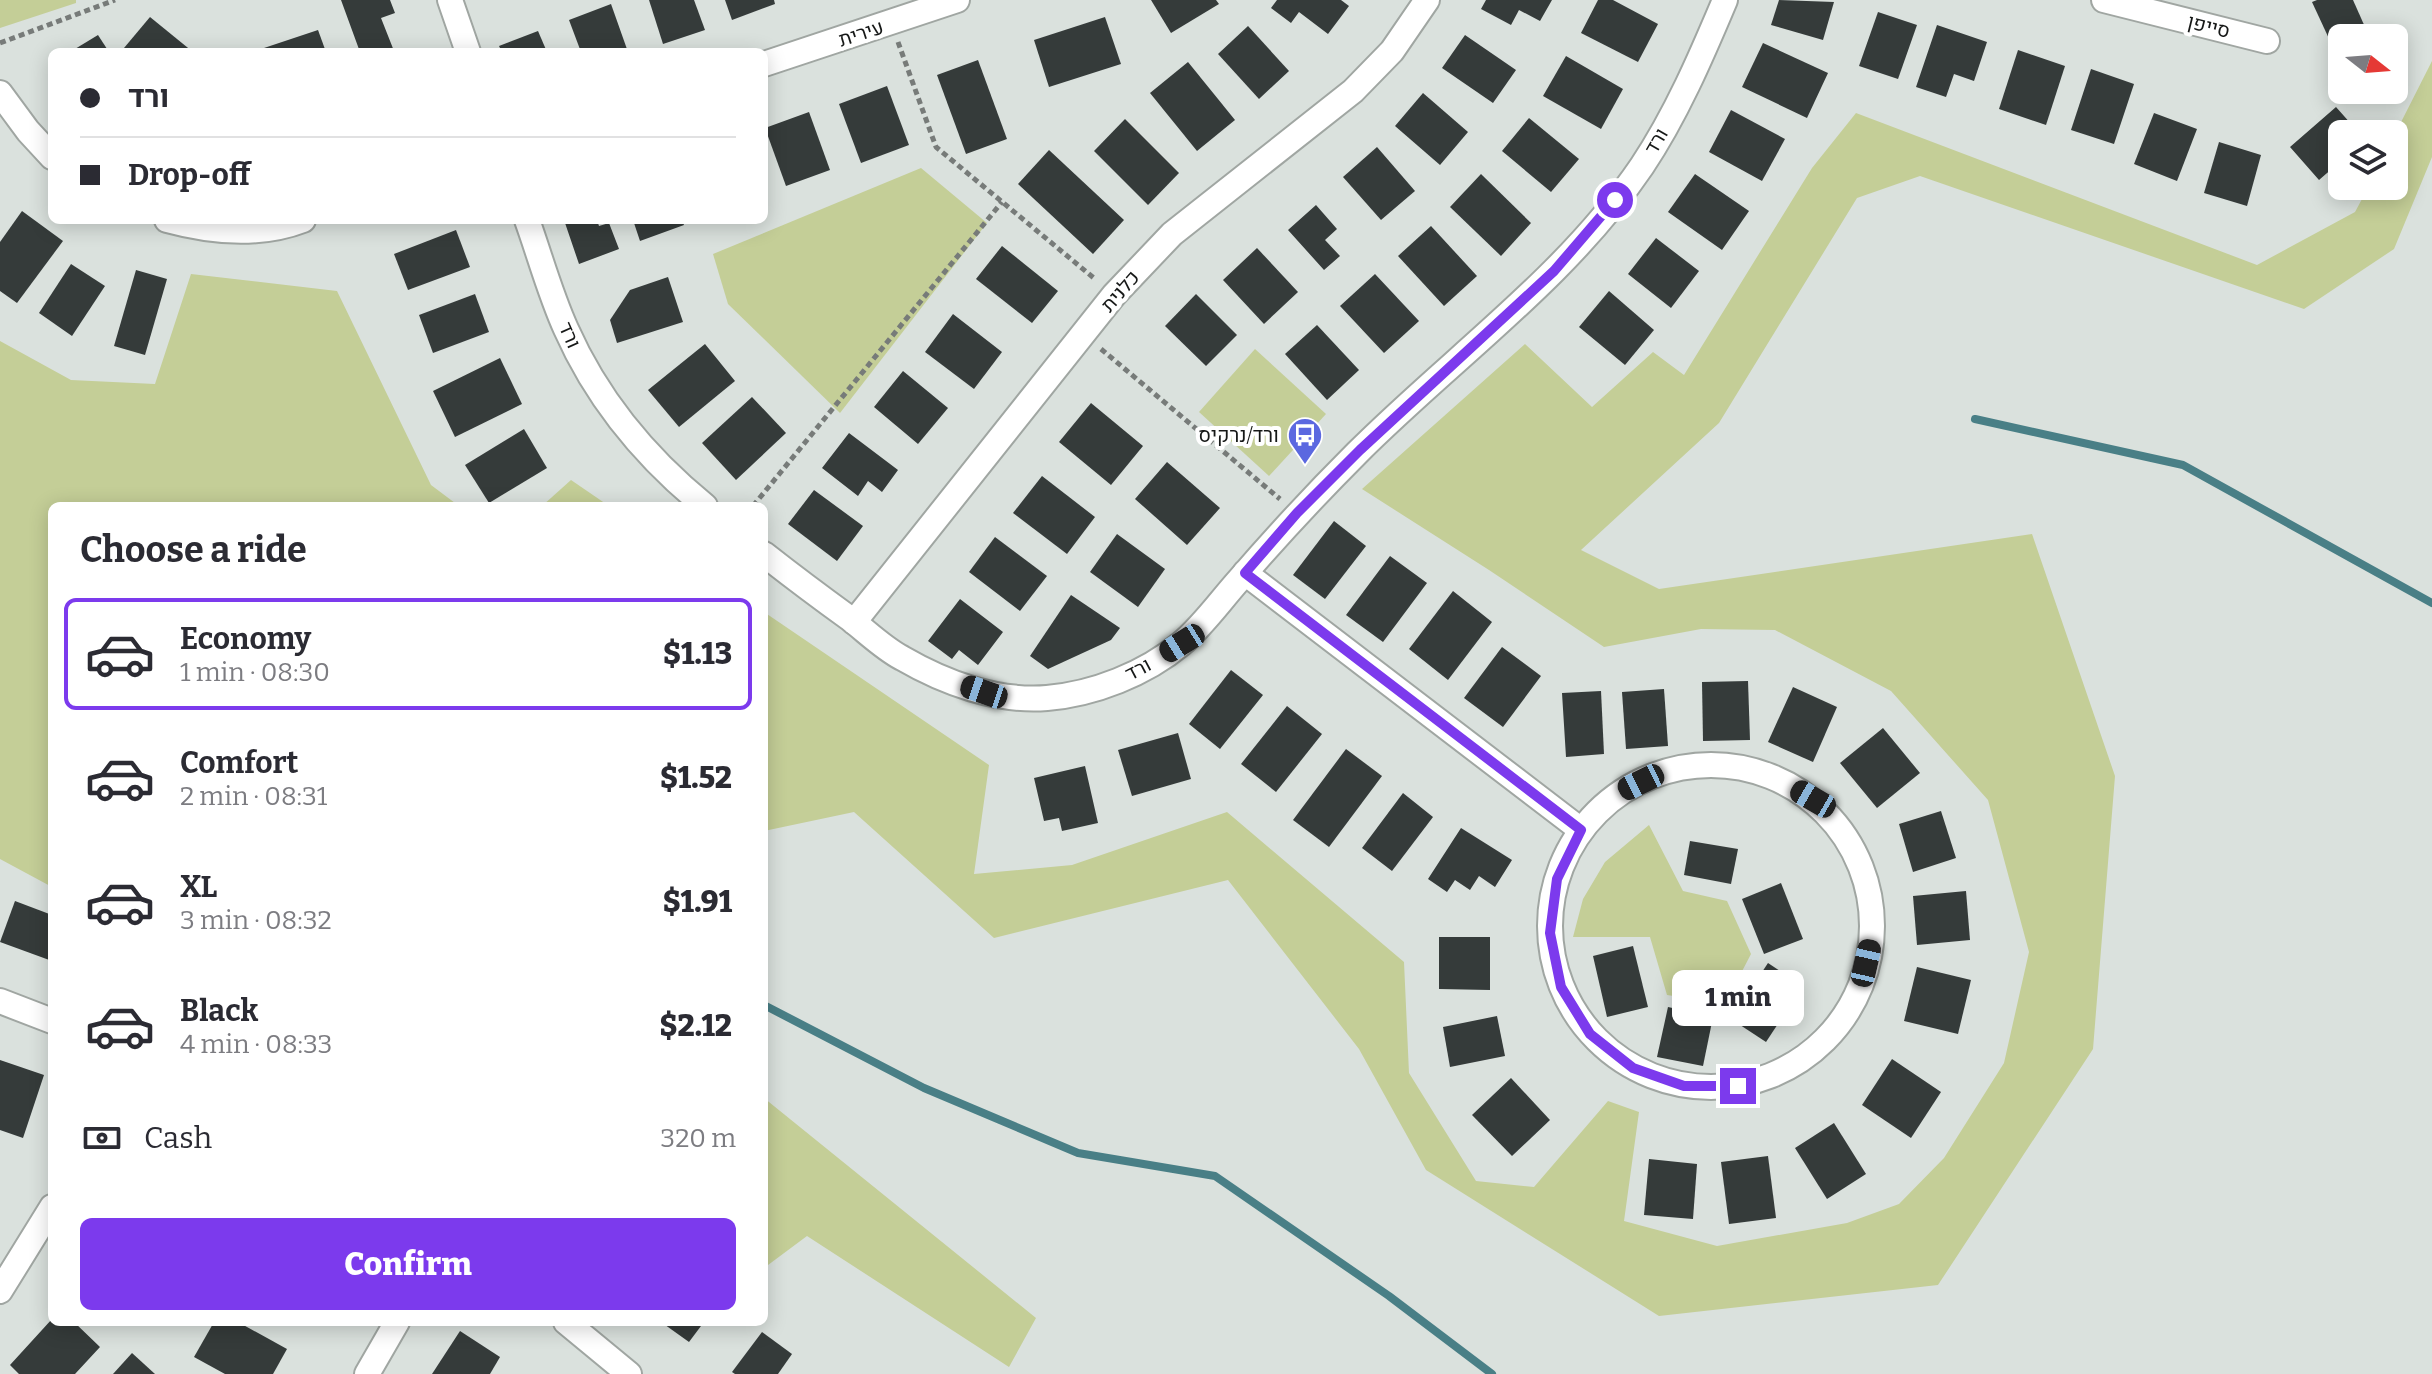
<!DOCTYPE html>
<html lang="en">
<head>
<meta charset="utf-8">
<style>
  body { margin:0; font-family:Bitter,Heebo,serif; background:#f7f7f7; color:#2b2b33; height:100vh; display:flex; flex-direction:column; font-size:30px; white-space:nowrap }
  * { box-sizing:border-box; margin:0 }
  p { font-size:26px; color:#7c7c81 }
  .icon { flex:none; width:44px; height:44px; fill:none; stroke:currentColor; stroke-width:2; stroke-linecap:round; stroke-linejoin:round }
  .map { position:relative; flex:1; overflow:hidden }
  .panel { position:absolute; left:48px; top:502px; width:720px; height:824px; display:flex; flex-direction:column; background:#fff; border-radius:12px; box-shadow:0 4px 20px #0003 }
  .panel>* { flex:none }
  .guide { position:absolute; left:48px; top:48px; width:720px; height:176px; border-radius:12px; box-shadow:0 4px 20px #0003; display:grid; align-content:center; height:176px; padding:0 32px; background:#fff }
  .needle { width:52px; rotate:107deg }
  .buttons { position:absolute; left:2328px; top:24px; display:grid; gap:16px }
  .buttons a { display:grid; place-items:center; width:80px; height:80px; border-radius:12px; background:#fff; box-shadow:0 4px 20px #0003; font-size:40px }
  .end { position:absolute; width:36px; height:36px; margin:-18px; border:10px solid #7c3aed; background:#fff; box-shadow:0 0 0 4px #fff }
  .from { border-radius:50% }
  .bubble { position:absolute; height:56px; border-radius:12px; background:#fff; box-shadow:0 4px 20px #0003; font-size:26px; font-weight:800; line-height:56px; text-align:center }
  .car { position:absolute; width:24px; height:48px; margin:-24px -12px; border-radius:10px; box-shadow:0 0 6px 2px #0007; background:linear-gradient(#222 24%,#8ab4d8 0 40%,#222 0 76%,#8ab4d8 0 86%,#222 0) }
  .guide b { display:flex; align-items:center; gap:28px; height:76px; font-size:30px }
  .guide b+b { border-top:2px solid #e1e1e2 }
  .guide i { width:20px; height:20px; background:#2b2b33 }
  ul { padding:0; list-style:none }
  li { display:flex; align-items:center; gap:24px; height:112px; margin:0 16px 12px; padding:0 16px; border:4px solid transparent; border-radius:12px }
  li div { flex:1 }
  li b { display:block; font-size:30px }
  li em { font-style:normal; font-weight:800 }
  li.selected { border-color:#7c3aed }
  li>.icon { width:72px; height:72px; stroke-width:1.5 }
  h2 { padding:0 32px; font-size:36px; line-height:96px }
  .pay { display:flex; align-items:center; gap:20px; height:88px; padding:0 32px; font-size:30px }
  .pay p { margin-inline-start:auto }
  .action { display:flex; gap:16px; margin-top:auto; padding:16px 32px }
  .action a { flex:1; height:92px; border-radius:12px; background:#7c3aed; color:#fff; font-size:32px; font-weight:800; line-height:92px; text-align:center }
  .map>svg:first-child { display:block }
  .green { fill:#c4ce97 }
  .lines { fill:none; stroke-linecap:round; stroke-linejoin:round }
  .stream { stroke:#497f86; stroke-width:8 }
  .building { fill:#353b3a }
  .minor-casing { stroke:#a0a6a2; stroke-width:28 }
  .path { stroke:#777b79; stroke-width:5; stroke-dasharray:6 4; stroke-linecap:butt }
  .minor { stroke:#fff; stroke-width:24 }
  .route { stroke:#7c3aed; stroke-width:10 }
  .labels { text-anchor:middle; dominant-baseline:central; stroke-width:8; stroke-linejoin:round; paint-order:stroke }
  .street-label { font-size:20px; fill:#161817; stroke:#fff }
  .poi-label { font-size:20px; fill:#161817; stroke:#fff; text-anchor:end }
</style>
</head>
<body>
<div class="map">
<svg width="2432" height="1374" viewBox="0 0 2432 1374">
  <rect width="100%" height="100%" fill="#dae1dd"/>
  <g class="green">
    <polygon points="0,0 76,0 76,3 0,28"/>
    <polygon points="2432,61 2432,157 2394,249 2304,309 1920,176 1857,198 1719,423 1581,550 1659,589 2032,534 2115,776 2093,1049 1938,1285 1659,1316 1426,1170 1359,1049 1228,880 994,938 854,812 764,831 764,612 989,765 974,874 1072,865 1227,812 1404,962 1409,1073 1476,1181 1534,1187 1608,1101 1639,1112 1624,1221 1717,1246 1847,1223 1899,1204 1944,1158 2004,1063 2029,952 1988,800 1891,691 1775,630 1701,629 1604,647 1489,570 1362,489 1525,344 1592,407 1653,352 1684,375 1812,168 1856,113 2257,265 2355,212 2369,186 2394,186 2394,136"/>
    <polygon points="921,168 987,223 840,413 728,304 713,254"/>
    <polygon points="191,274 337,291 431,485 459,506 52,506 52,887 0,859 0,341 71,380 155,384"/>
    <polygon points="1255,349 1326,414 1269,476 1199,412"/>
    <polygon points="571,480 609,506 542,506"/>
    <polygon points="1649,825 1683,891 1727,901 1751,954 1725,1004 1667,995 1650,937 1573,937 1583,899 1605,862"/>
    <polygon points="764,1098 1036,1318 1009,1367 807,1236 764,1268"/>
  </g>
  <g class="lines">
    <g class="stream">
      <polyline points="1975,419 2183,465 2432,603"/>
      <polyline points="764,1005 924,1088 1078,1153 1215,1176 1389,1296 1492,1374"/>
    </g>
  </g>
  <g class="building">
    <polygon points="341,0 390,0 395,13 381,18 394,51 360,52"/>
    <polygon points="649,0 694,0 705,30 663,44"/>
    <polygon points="725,0 774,0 775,4 732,20"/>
    <polygon points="1151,0 1216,0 1219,4 1171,33"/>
    <polygon points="1277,0 1341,0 1349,6 1328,34 1299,12 1291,23 1271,8"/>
    <polygon points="1486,0 1552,0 1540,21 1519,10 1511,25 1481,9"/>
    <polygon points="1598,0 1613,0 1658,24 1638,62 1581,33"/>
    <polygon points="1779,0 1834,2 1823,40 1771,25"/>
    <polygon points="2317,0 2353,0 2365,27 2331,43 2312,2"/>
    <polygon points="611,4 628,52 581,52 569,20"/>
    <polygon points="1878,12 1917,25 1898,79 1859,66"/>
    <polygon points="150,17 193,52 129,52 124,48"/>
    <polygon points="1105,17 1121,64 1049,87 1034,40"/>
    <polygon points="1937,25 1987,42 1974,81 1954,74 1946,97 1916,87"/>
    <polygon points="1248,26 1289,71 1259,99 1218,54"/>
    <polygon points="318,30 326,52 255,52 255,51"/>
    <polygon points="538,31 547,52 502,52 499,46"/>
    <polygon points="98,35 109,52 70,52"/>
    <polygon points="1465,35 1516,70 1493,103 1442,68"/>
    <polygon points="1763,43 1828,73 1807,118 1742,87"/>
    <polygon points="2018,50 2065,66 2046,125 1999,109"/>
    <polygon points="1566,56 1623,89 1601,129 1543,96"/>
    <polygon points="978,60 1007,139 966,154 937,75"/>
    <polygon points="1188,62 1235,120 1197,151 1150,93"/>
    <polygon points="2091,69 2134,84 2114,144 2071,130"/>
    <polygon points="887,86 909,145 861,163 839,104"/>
    <polygon points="1423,93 1468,132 1440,165 1395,126"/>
    <polygon points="2336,107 2360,134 2342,134 2342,160 2319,180 2290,147"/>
    <polygon points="1731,110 1785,139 1762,181 1709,152"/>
    <polygon points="809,112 830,170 786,186 765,128"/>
    <polygon points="2154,113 2197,129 2177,181 2134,164"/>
    <polygon points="1529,118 1579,159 1551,192 1502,151"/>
    <polygon points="1125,119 1179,173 1148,205 1094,151"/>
    <polygon points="2219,142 2261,155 2247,206 2204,193"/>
    <polygon points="1377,147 1415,191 1381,220 1343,177"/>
    <polygon points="1049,150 1124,220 1093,254 1018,184"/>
    <polygon points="1481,174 1531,223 1501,256 1450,207"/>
    <polygon points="1695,174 1749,211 1722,250 1668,212"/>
    <polygon points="1316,205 1337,229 1325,240 1340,256 1324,270 1288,230"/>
    <polygon points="22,211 63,241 17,303 0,291 0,242"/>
    <polygon points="564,220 597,220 599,226 609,223 619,249 579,264"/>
    <polygon points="633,220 682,220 684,225 640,241"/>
    <polygon points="1431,226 1477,276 1444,306 1398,256"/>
    <polygon points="456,230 470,267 408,290 394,254"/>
    <polygon points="1656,238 1699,271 1671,308 1628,274"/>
    <polygon points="1002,246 1058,291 1032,323 976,279"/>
    <polygon points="1257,248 1298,292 1264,324 1223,280"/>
    <polygon points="71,264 105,286 72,336 39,313"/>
    <polygon points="136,270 167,279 145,355 114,346"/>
    <polygon points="1375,274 1419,321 1384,353 1340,306"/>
    <polygon points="668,277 683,322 617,343 610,320 630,290"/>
    <polygon points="1609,291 1654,330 1625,365 1579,327"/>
    <polygon points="475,294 489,332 433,353 419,315"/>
    <polygon points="1196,294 1237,335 1206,366 1165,326"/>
    <polygon points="953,314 1002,352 974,389 925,352"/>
    <polygon points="1317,325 1359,370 1327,400 1285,354"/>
    <polygon points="705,344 735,381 679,427 648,390"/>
    <polygon points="500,358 522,404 455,437 433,391"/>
    <polygon points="903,371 948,408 918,444 874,407"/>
    <polygon points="752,397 786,433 736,480 702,443"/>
    <polygon points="1091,403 1143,446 1111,485 1059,442"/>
    <polygon points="524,429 547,468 489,503 465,465"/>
    <polygon points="849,433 898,470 882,492 868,481 858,496 822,468"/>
    <polygon points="1167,462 1220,508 1187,545 1135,499"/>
    <polygon points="1042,476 1095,517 1067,554 1013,513"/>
    <polygon points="814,490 863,526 837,561 788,524"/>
    <polygon points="1334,521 1366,546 1325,599 1293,575"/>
    <polygon points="1117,534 1165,569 1138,607 1090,572"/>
    <polygon points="995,537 1047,576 1020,611 969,572"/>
    <polygon points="1390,556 1427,583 1383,642 1346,615"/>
    <polygon points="1453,591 1492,622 1448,680 1409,649"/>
    <polygon points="1071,595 1120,628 1111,640 1048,669 1030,656"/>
    <polygon points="960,599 1003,632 978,665 959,650 952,659 928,641"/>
    <polygon points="1502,647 1541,676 1503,727 1464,698"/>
    <polygon points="1231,670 1263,695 1220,749 1189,724"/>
    <polygon points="1748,681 1750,740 1703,741 1702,682"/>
    <polygon points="1793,687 1837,707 1813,762 1768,742"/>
    <polygon points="1664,689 1668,746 1626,749 1622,692"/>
    <polygon points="1601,691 1604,754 1566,757 1562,693"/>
    <polygon points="1287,706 1322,734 1276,792 1241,764"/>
    <polygon points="1883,728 1920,773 1877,808 1840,763"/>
    <polygon points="1178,733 1191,779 1132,796 1118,750"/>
    <polygon points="1346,749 1382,776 1329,847 1293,820"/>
    <polygon points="1085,766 1098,823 1062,831 1059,818 1044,821 1034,778"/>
    <polygon points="1403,793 1433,817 1392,871 1362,848"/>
    <polygon points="1941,811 1956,858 1913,872 1899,824"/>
    <polygon points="1461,828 1512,860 1495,887 1479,876 1470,890 1455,880 1447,892 1428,879"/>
    <polygon points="1690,841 1738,849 1731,884 1684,875"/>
    <polygon points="1781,883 1803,939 1764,954 1742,899"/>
    <polygon points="1966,891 1970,940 1917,945 1913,896"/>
    <polygon points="15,901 52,915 52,961 0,942"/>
    <polygon points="1439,937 1490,937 1490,990 1439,989"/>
    <polygon points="1633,946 1648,1007 1607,1017 1593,956"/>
    <polygon points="1768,963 1803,986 1766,1042 1731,1019"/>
    <polygon points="1917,967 1971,980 1958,1034 1904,1021"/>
    <polygon points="1668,1007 1713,1017 1703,1066 1657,1057"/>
    <polygon points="1497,1016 1505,1056 1450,1067 1443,1027"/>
    <polygon points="1892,1059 1941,1092 1911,1138 1862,1105"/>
    <polygon points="0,1060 44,1075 23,1138 0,1130"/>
    <polygon points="1511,1078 1550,1120 1512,1156 1472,1115"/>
    <polygon points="1834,1123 1866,1174 1827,1199 1795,1148"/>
    <polygon points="1768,1156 1776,1218 1729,1224 1721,1162"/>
    <polygon points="1649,1159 1697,1164 1693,1219 1644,1215"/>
    <polygon points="52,1319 52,1322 74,1322 100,1347 75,1374 19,1374 10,1365"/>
    <polygon points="214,1322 238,1322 287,1349 273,1374 225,1374 194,1357"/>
    <polygon points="661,1322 704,1322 689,1342"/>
    <polygon points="460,1331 500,1357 490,1374 432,1374"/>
    <polygon points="762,1332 792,1354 778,1374 735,1374 732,1372"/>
    <polygon points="132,1353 155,1374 113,1374"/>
  </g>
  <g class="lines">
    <g class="minor-casing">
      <g id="minor">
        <polyline points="450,0 468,52"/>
        <polyline points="2104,0 2267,41"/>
        <polyline points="764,64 957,0"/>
        <polyline points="0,93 28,131 52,157"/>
        <path d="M167 220C211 232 259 237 303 220"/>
        <path d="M527 220C540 256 550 294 566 329 597 399 646 458 705 506"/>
        <path d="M764 554C792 576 820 597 849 618 866 631 883 648 902 658 945 683 997 702 1047 698 1094 694 1145 674 1181 644 1202 627 1221 600 1239 580 1277 536 1316 494 1357 453 1452 358 1566 278 1642 166 1676 115 1701 57 1725 0"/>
        <polyline points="1245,573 1581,830"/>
        <polyline points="854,622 1114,295 1172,234 1353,91 1392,51 1427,0"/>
        <circle cx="1711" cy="926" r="161"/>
        <polyline points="0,1001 52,1021"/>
        <polyline points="0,1291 52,1207"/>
        <polyline points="566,1322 629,1374"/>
        <polyline points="367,1374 397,1322"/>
      </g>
    </g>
    <g class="path">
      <polyline points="898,42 936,147 1095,279"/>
      <polyline points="0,43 115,0"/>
      <polyline points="1101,349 1280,499"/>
      <polyline points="753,506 1002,202"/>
    </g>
    <use href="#minor" class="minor"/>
  </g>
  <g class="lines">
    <polyline class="route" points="1615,200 1554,271 1360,450 1297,513 1245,573 1581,830 1557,879 1550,933 1561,987 1590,1034 1633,1068 1684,1086 1738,1086"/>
  </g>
  <defs>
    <g id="bus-pin" transform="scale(1.8)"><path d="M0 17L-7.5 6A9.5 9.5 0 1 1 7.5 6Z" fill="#5b68e0" stroke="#fff"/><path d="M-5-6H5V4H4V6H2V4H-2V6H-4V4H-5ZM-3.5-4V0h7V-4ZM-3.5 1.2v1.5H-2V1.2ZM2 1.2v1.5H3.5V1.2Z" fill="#fff"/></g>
  </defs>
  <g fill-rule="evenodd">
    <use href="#bus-pin" x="1305" y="435"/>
  </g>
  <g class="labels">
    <g class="street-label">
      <text transform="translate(2209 26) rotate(14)">סייפן</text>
      <text transform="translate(861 33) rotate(-18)">עירית</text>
      <text transform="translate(1656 141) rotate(-60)">ורד</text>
      <text transform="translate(1120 291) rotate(-49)">כלנית</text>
      <text transform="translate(570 335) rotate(66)">ורד</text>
      <text transform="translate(1138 669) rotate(-28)">ורד</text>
    </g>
    <g class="poi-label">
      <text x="1279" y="435">ורד/נרקיס</text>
    </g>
  </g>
</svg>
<div class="buttons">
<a><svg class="needle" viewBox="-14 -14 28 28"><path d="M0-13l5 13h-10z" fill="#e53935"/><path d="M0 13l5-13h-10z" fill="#7c7c81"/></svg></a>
<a><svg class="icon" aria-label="layers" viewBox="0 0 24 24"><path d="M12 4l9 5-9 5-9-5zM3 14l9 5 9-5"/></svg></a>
</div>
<i class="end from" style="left:1615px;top:200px"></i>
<i class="end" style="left:1738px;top:1086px"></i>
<div class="bubble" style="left:1672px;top:970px;width:132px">1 min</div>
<i class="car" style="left:1182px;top:643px;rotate:238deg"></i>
<i class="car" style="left:984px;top:692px;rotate:289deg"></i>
<i class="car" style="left:1641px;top:782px;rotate:244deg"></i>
<i class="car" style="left:1813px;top:799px;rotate:300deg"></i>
<i class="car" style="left:1866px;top:963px;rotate:13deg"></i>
<div class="guide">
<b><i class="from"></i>ורד</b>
<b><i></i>Drop-off</b>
</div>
<section class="panel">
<h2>Choose a ride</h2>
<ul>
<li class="selected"><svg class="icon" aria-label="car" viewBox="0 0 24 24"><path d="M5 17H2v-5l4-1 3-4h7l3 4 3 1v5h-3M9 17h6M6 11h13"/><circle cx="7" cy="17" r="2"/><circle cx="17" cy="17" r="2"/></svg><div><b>Economy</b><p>1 min · 08:30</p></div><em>$1.13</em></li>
<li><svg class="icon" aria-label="car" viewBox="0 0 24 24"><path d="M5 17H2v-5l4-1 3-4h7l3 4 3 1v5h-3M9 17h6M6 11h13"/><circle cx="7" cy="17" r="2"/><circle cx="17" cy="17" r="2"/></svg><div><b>Comfort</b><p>2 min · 08:31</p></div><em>$1.52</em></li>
<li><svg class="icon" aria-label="car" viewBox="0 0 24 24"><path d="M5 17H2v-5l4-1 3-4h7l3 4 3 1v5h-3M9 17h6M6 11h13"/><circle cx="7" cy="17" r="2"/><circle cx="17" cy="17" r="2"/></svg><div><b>XL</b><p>3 min · 08:32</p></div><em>$1.91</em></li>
<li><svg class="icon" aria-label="car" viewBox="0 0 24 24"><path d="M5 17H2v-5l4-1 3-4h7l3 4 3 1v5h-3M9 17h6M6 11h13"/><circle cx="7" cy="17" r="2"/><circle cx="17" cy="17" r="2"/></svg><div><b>Black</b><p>4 min · 08:33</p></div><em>$2.12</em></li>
</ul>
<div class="pay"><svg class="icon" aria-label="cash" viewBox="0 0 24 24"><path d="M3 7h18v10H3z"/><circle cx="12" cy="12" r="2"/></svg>Cash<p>320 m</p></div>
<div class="action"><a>Confirm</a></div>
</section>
</div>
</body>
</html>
